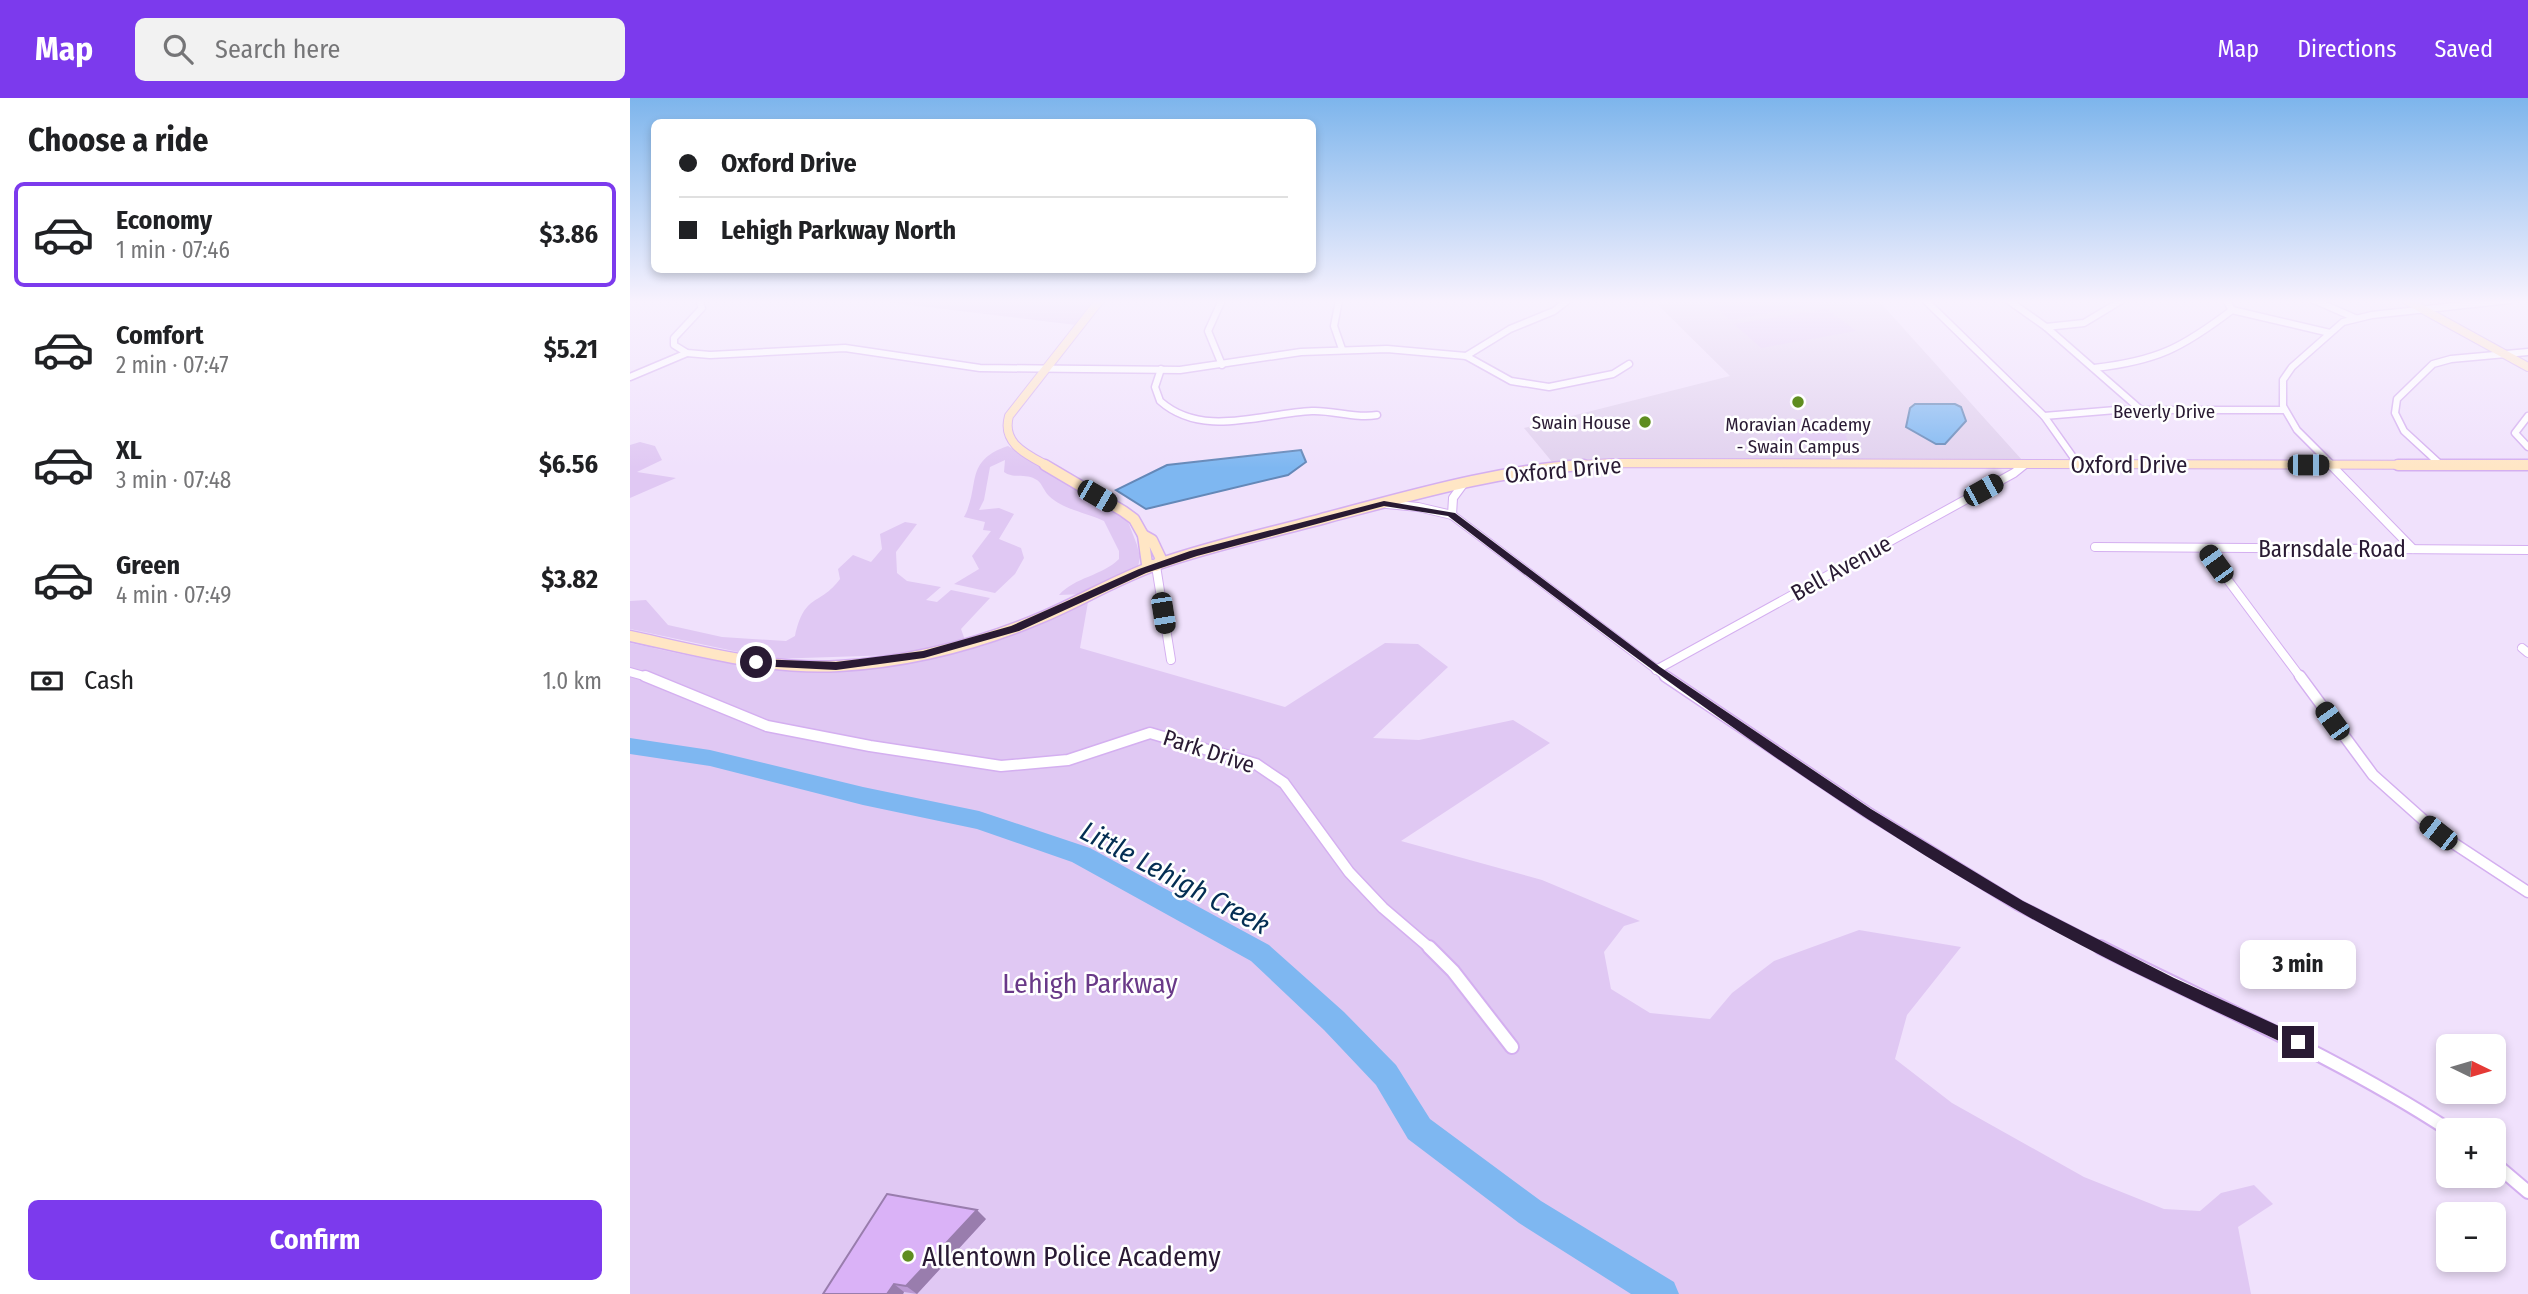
<!DOCTYPE html>
<html lang="en">
<head>
<meta charset="utf-8">
<style>
  body { margin:0; font-family:"Fira Sans Condensed",sans-serif; background:#f2f2f2; color:#202124; height:100vh; display:flex; flex-direction:column; font-size:26px; white-space:nowrap }
  * { box-sizing:border-box; margin:0 }
  p { font-size:23px; color:#757577 }
  .icon { flex:none; width:38px; height:38px; fill:none; stroke:currentColor; stroke-width:2; stroke-linecap:round; stroke-linejoin:round }
  .map { position:relative; flex:1; overflow:hidden }
  .drawer { display:flex; flex-direction:column; background:#fff; width:630px }
  .drawer>* { flex:none }
  .guide { position:absolute; left:21px; top:21px; width:665px; height:154px; border-radius:10px; box-shadow:0 4px 10px #0003; display:grid; align-content:center; height:154px; padding:0 28px; background:#fff }
  .needle { width:46px; rotate:95deg }
  .controls { position:absolute; left:1806px; top:936px; display:grid; gap:14px }
  .controls a { display:grid; place-items:center; width:70px; height:70px; border-radius:10px; background:#fff; box-shadow:0 4px 10px #0003; font-size:35px }
  .end { position:absolute; width:32px; height:32px; margin:-16px; border:9px solid #291a33; background:#fff; box-shadow:0 0 0 4px #fff }
  .from { border-radius:50% }
  .bubble { position:absolute; height:49px; border-radius:10px; background:#fff; box-shadow:0 4px 10px #0003; font-size:23px; font-weight:700; line-height:49px; text-align:center }
  .car { position:absolute; width:21px; height:42px; margin:-21px -10px; border-radius:9px; box-shadow:0 0 5px 2px #0007; background:linear-gradient(#222 24%,#8ab4d8 0 40%,#222 0 76%,#8ab4d8 0 86%,#222 0) }
  .guide b { display:flex; align-items:center; gap:24px; height:66px; font-size:26px }
  .guide b+b { border-top:2px solid #e0e0e0 }
  .guide i { width:18px; height:18px; background:#202124 }
  ul { padding:0; list-style:none }
  li { display:flex; align-items:center; gap:21px; height:105px; margin:0 14px 10px; padding:0 14px; border:4px solid transparent; border-radius:10px }
  li div { flex:1 }
  li b { display:block; font-size:26px }
  li em { font-style:normal; font-weight:700 }
  li.selected { border-color:#7c3aed }
  li>.icon { width:63px; height:63px; stroke-width:1.5 }
  h2 { padding:0 28px; font-size:32px; line-height:84px }
  .pay { display:flex; align-items:center; gap:18px; height:77px; padding:0 28px; font-size:26px }
  .pay p { margin-inline-start:auto }
  .primary-button { display:flex; gap:14px; margin-top:auto; padding:14px 28px }
  .primary-button a { flex:1; height:80px; border-radius:10px; background:#7c3aed; color:#fff; font-size:28px; font-weight:700; line-height:80px; text-align:center }
  header { display:flex; align-items:center; gap:42px; box-sizing:border-box; height:98px; padding:0 35px; background:#7c3aed; color:#fff }
  header strong { font-size:33px }
  nav { display:flex; gap:38px; margin-inline-start:auto; font-size:24px }
  .search { width:490px; height:63px; background:#f2f2f2; display:flex; align-items:center; gap:18px; box-sizing:border-box; padding:0 24px; border-radius:10px; color:#757577; font-size:26px }
  main { display:flex; flex:1; min-height:0 }
  .map>svg:first-child { display:block }
  .built { fill:#e1d1ee }
  .green { fill:#e0c8f3 }
  .water { fill:#7eb7f1; stroke:#6488b8; stroke-width:2 }
  .lines { fill:none; stroke-linecap:round; stroke-linejoin:round }
  .river { fill:#7eb7f1; fill-rule:evenodd }
  .street-far3-casing { stroke:#d4aff0; stroke-width:9 }
  .street-far2-casing { stroke:#d4aff0; stroke-width:10 }
  .street-far1-casing { stroke:#d4aff0; stroke-width:13 }
  .street-casing { stroke:#d4aff0; stroke-width:16 }
  .secondary-far1-casing { stroke:#d4aff0; stroke-width:10 }
  .secondary-casing { stroke:#d4aff0; stroke-width:13 }
  .street-far3 { stroke:#fff; stroke-width:6 }
  .street-far2 { stroke:#fff; stroke-width:8 }
  .street-far1 { stroke:#fff; stroke-width:10 }
  .street { stroke:#fff; stroke-width:12 }
  .secondary-far1 { stroke:#ffe6c5; stroke-width:8 }
  .secondary { stroke:#ffe6c5; stroke-width:10 }
  .wall { fill:#bb99d4 }
  .shaded-wall { fill:#997dad }
  .building { fill:#dab2f7; stroke:#997dad; stroke-width:2 }
  .route { fill:#291a33 }
  .poi-dot { fill:#5f8d20; stroke:#fff; stroke-width:2.5 }
  .labels { text-anchor:middle; dominant-baseline:central; stroke-width:5; stroke-linejoin:round; paint-order:stroke }
  .far-street-label { font-size:19px; fill:#291a33; stroke:#fff }
  .far-poi-label { font-size:19px; fill:#291a33; stroke:#fff; text-anchor:end }
  .street-label { font-size:23px; fill:#291a33; stroke:#fff }
  .near-water-label { font-size:28px; font-style:italic; fill:#042e53; stroke:#fff }
  .near-park-label { font-size:28px; fill:#693988; stroke:#fff }
  .near-poi-label { font-size:28px; fill:#291a33; stroke:#fff; text-anchor:start }
</style>
</head>
<body>
<header>
<strong>Map</strong>
<div class="search"><svg class="icon" aria-label="search" viewBox="0 0 24 24"><circle cx="10" cy="10" r="6"/><path d="M15 15l6 6"/></svg>Search here</div>
<nav><a>Map</a><a>Directions</a><a>Saved</a></nav>
</header>
<main>
<section class="drawer">
<h2>Choose a ride</h2>
<ul>
<li class="selected"><svg class="icon" aria-label="car" viewBox="0 0 24 24"><path d="M5 17H2v-5l4-1 3-4h7l3 4 3 1v5h-3M9 17h6M6 11h13"/><circle cx="7" cy="17" r="2"/><circle cx="17" cy="17" r="2"/></svg><div><b>Economy</b><p>1 min · 07:46</p></div><em>$3.86</em></li>
<li><svg class="icon" aria-label="car" viewBox="0 0 24 24"><path d="M5 17H2v-5l4-1 3-4h7l3 4 3 1v5h-3M9 17h6M6 11h13"/><circle cx="7" cy="17" r="2"/><circle cx="17" cy="17" r="2"/></svg><div><b>Comfort</b><p>2 min · 07:47</p></div><em>$5.21</em></li>
<li><svg class="icon" aria-label="car" viewBox="0 0 24 24"><path d="M5 17H2v-5l4-1 3-4h7l3 4 3 1v5h-3M9 17h6M6 11h13"/><circle cx="7" cy="17" r="2"/><circle cx="17" cy="17" r="2"/></svg><div><b>XL</b><p>3 min · 07:48</p></div><em>$6.56</em></li>
<li><svg class="icon" aria-label="car" viewBox="0 0 24 24"><path d="M5 17H2v-5l4-1 3-4h7l3 4 3 1v5h-3M9 17h6M6 11h13"/><circle cx="7" cy="17" r="2"/><circle cx="17" cy="17" r="2"/></svg><div><b>Green</b><p>4 min · 07:49</p></div><em>$3.82</em></li>
</ul>
<div class="pay"><svg class="icon" aria-label="cash" viewBox="0 0 24 24"><path d="M3 7h18v10H3z"/><circle cx="12" cy="12" r="2"/></svg>Cash<p>1.0 km</p></div>
<div class="primary-button"><a>Confirm</a></div>
</section>
<div class="map">
<svg width="1898" height="1196" viewBox="0 0 1898 1196">
  <rect width="100%" height="100%" fill="#f0e1fc"/>
  <polygon class="built" points="1047,202 1248,202 1392,362 995,362 923,365 894,330 1100,278 1027,206"/>
  <g class="green">
    <polygon points="240,202 466,202 446,227"/>
    <polygon points="1076,202 1184,202 1189,206 1100,222"/>
    <polygon points="1197,211 1226,233 1131,250 1104,226"/>
    <polygon points="1141,321 1210,321 1218,344 1147,344"/>
    <polygon points="10,344 25,348 32,362 7,374 46,380 0,400 0,347"/>
    <path d="M378 348 497 421 507 447 510 459 508 469 453 496 429 497C445 479 472 478 489 461V453L474 423C457 415 432 411 419 398 413 392 412 384 405 381 395 375 383 381 374 374L375 362 360 369 354 402 349 412 369 410 384 416 369 441 391 450 394 460 385 476 365 495 324 486 349 471 342 458 361 433 353 432 355 424 334 419C351 388 333 363 378 348Z"/>
    <path d="M275 424 287 426 266 454 267 475 277 483 311 489 296 502 307 504 321 492 360 500 331 531 335 542 265 557 141 561 0 531V503L16 502 38 527 92 539 156 543 165 538C175 494 189 509 210 481L208 471 223 457 241 464 252 451 250 436Z"/>
    <path d="M458 504 450 550 655 609 755 545 788 546 818 569 743 640 789 642 883 622 920 645 771 743 912 782 1010 823 994 828 974 854 981 891 1020 915 1080 921 1102 895 1144 863 1229 832 1331 849 1277 917 1265 961 1322 1005 1454 1079 1534 1111 1570 1113 1591 1095 1624 1087 1643 1106 1608 1129 1621 1196H0V545C47 555 94 566 142 570 250 581 363 555 458 504Z"/>
  </g>
  <g class="water">
    <polygon points="1285,306 1325,306 1331,309 1336,323 1315,346 1306,346 1276,329 1280,310"/>
    <polygon points="671,352 676,364 658,377 516,411 486,392 537,367"/>
  </g>
  <g class="lines">
    <polygon class="river" points="0,640 80,652 233,689 349,713 460,750 639,847 714,914 766,967 800,1021 911,1103 1044,1184 1049,1196 1001,1196 889,1125 778,1041 746,987 694,932 621,863 442,764 347,731 233,707 80,668 0,656"/>
    <g class="street-far3-casing">
      <g id="street-far3">
        <polyline points="69,202 72,210 44,240 44,247 57,255 80,257 215,250 350,270 550,272 671,254 757,251 836,258 881,283 919,289 983,276 999,266"/>
        <polyline points="592,202 578,233 592,267"/>
        <polyline points="709,202 704,228 712,251"/>
        <polyline points="1295,202 1414,318 1448,366"/>
        <polyline points="1378,202 1416,229 1511,312"/>
        <polyline points="1596,202 1602,212"/>
        <polyline points="1684,202 1725,220"/>
        <polyline points="1602,212 1700,235"/>
        <polyline points="1416,229 1454,225 1492,202"/>
        <polyline points="836,258 880,231 924,213 938,202"/>
        <path d="M1464 270C1527 263 1552 250 1602 212"/>
        <path d="M531 271 525 289 530 303C573 341 633 315 682 313 704 312 725 321 747 317"/>
        <polyline points="0,279 57,255"/>
        <polyline points="1414,318 1486,312 1654,312"/>
        <polyline points="1898,318 1885,335 1898,349"/>
        <polyline points="1811,367 1774,333 1765,315 1767,301 1803,266 1821,261 1898,254"/>
        <polyline points="1392,368 1395,366"/>
        <polyline points="1703,368 1667,332 1653,308 1653,282 1662,269 1713,224 1742,217 1880,202"/>
      </g>
    </g>
    <g class="street-far2-casing">
      <g id="street-far2">
        <polyline points="1701,367 1783,451"/>
        <polyline points="757,406 788,409 822,417 1038,580"/>
        <polyline points="822,417 823,400 834,385"/>
        <polyline points="1465,449 1898,452"/>
        <polyline points="1574,450 1671,580"/>
        <polyline points="526,468 541,562"/>
        <polyline points="1892,550 1898,555"/>
        <polyline points="1026,572 1384,375 1394,367"/>
        <polyline points="0,574 21,580"/>
      </g>
    </g>
    <g class="street-far1-casing">
      <g id="street-far1">
        <polyline points="15,578 137,628 240,648 371,668 438,662 520,635 626,666 654,685 719,774 753,810 801,851"/>
        <polyline points="1035,578 1237,714 1388,807 1474,851"/>
        <polyline points="1670,578 1743,677 1808,735 1898,794"/>
      </g>
    </g>
    <g class="street-casing">
      <g id="street">
        <polyline points="799,849 823,873 882,949"/>
        <path d="M1470 849C1589 909 1707 959 1819 1032"/>
        <polyline points="1864,1065 1898,1094"/>
      </g>
    </g>
    <g class="secondary-far1-casing">
      <g id="secondary-far1">
        <polyline points="1776,202 1898,269"/>
        <path d="M418 368C398 357 371 346 379 318L470 202"/>
        <polyline points="935,368 982,365 1898,367"/>
      </g>
    </g>
    <g class="secondary-casing">
      <g id="secondary">
        <polyline points="415,367 493,413 504,421 513,437"/>
        <polyline points="1768,367 1898,367"/>
        <polygon points="513,437 522,442 531,461 526,468 517,466"/>
        <path d="M0 538C69 553 138 572 209 568 280 564 350 546 415 518 452 502 487 481 526 467 582 447 641 435 699 419 783 397 867 372 954 367"/>
      </g>
    </g>
    <use href="#street-far3" class="street-far3"/>
    <use href="#street-far2" class="street-far2"/>
    <use href="#street-far1" class="street-far1"/>
    <use href="#street" class="street"/>
    <use href="#secondary-far1" class="secondary-far1"/>
    <use href="#secondary" class="secondary"/>
  </g>
  <polygon class="wall" points="356,1121 287,1196 274,1194 273,1196 193,1196"/>
  <g class="shaded-wall">
    <polygon points="347,1112 356,1121 287,1196 276,1188"/>
    <polygon points="264,1186 274,1194 273,1196 257,1196"/>
  </g>
  <polygon class="building" points="257,1096 347,1112 276,1188 264,1186 257,1196 193,1196"/>
  <linearGradient id="sky" x2="0" y2="1"><stop stop-color="#7db5ec"/><stop offset="0.55" stop-color="#f8f2fe"/><stop offset="1" stop-color="#f8f2fe" stop-opacity="0"/></linearGradient>
  <rect width="1898" height="370" fill="url(#sky)"/>
  <path class="route" d="M754 403 825 415 1030 569 1241 711 1393 803 1544 880 1673 939 1675 944 1673 949H1662C1568 905 1473 862 1383 810 1184 696 1000 557 818 418L754 408 567 458 516 475 389 533 294 560 206 572 126 568 121 564 126 561 206 564 293 553 381 528 509 471 560 453Z"/>
  <g class="poi-dot">
    <circle cx="1168" cy="304" r="7"/>
    <circle cx="1015" cy="324" r="7"/>
    <circle cx="278" cy="1158" r="7"/>
  </g>
  <g class="labels">
    <g class="far-street-label">
      <text x="1534" y="313">Beverly Drive</text>
    </g>
    <g class="far-poi-label">
      <text x="1001" y="324">Swain House</text>
      <text x="1168" y="326" text-anchor="middle">Moravian Academy<tspan x="1168" dy="22">- Swain Campus</tspan></text>
    </g>
    <g class="street-label">
      <text x="1499" y="367">Oxford Drive</text>
      <text transform="translate(933 372) rotate(-5)">Oxford Drive</text>
      <text x="1702" y="451">Barnsdale Road</text>
      <text transform="translate(1211 470) rotate(-29)">Bell Avenue</text>
      <text transform="translate(579 653) rotate(18)">Park Drive</text>
    </g>
    <g class="near-water-label">
      <text transform="translate(545 780) rotate(28)">Little Lehigh Creek</text>
    </g>
    <g class="near-park-label">
      <text x="460" y="885">Lehigh Parkway</text>
    </g>
    <g class="near-poi-label">
      <text x="292" y="1158">Allentown Police Academy</text>
    </g>
  </g>
</svg>
<div class="controls">
<a><svg class="needle" viewBox="-14 -14 28 28"><path d="M0-13l5 13h-10z" fill="#e53935"/><path d="M0 13l5-13h-10z" fill="#757577"/></svg></a>
<a>+</a>
<a>−</a>
</div>
<i class="end from" style="left:126px;top:564px"></i>
<i class="end" style="left:1668px;top:944px"></i>
<div class="bubble" style="left:1610px;top:842px;width:116px">3 min</div>
<i class="car" style="left:1678px;top:367px;rotate:90deg"></i>
<i class="car" style="left:1353px;top:392px;rotate:61deg"></i>
<i class="car" style="left:467px;top:398px;rotate:120deg"></i>
<i class="car" style="left:1586px;top:466px;rotate:324deg"></i>
<i class="car" style="left:533px;top:515px;rotate:171deg"></i>
<i class="car" style="left:1702px;top:623px;rotate:324deg"></i>
<i class="car" style="left:1808px;top:735px;rotate:308deg"></i>
<div class="guide">
<b><i class="from"></i>Oxford Drive</b>
<b><i></i>Lehigh Parkway North</b>
</div>
</div>
</main>
</body>
</html>
